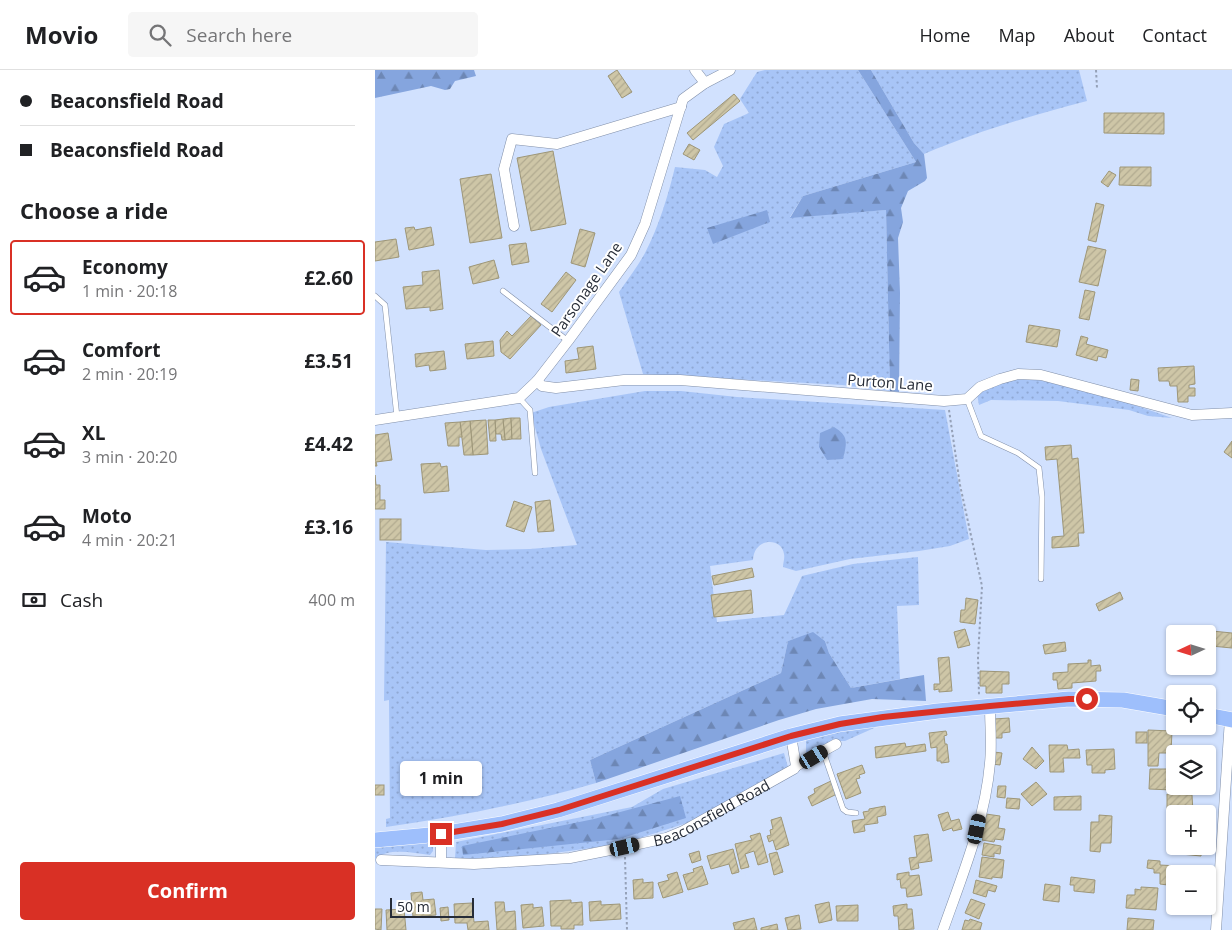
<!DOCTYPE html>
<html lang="en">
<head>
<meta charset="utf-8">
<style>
  body { margin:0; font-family:"Open Sans",sans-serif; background:#f6f6f6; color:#202124; height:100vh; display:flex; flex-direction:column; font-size:19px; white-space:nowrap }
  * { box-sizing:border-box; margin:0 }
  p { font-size:16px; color:#757577 }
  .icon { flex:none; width:28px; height:28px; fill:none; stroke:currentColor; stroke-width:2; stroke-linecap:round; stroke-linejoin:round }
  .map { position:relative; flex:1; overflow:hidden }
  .side { display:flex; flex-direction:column; background:#fff; width:375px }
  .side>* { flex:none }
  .guide { display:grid; align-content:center; height:110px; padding:0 20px; background:#fff }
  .needle { width:32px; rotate:266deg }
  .fabs { position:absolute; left:791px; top:555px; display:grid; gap:10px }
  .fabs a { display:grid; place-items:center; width:50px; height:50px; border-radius:5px; background:#fff; box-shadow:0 1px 4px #0004; font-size:25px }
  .scale { position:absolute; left:15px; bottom:12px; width:84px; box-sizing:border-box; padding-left:5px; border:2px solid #262c37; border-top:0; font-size:14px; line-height:18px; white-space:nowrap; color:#262c37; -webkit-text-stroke:4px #fff; paint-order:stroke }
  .end { position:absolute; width:22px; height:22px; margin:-11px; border:6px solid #d93025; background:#fff; box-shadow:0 0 0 2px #fff }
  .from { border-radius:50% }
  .bubble { position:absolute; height:35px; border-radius:5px; background:#fff; box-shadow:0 1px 4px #0004; font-size:16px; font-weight:700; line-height:35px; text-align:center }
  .car { position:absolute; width:15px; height:30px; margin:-15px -8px; border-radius:6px; box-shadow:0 0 4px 1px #0007; background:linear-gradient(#222 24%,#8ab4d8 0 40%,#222 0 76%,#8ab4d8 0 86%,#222 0) }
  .guide b { display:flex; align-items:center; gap:18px; height:48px; font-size:19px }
  .guide b+b { border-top:1px solid #e0e0e0 }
  .guide i { width:12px; height:12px; background:#202124 }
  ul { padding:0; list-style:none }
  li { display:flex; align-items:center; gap:15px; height:75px; margin:0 10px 8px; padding:0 10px; border:2px solid transparent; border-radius:5px }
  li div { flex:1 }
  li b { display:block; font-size:19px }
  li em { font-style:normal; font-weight:700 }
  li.selected { border-color:#d93025 }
  li>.icon { width:45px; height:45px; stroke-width:1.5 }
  h2 { padding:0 20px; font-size:22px; line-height:60px }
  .pay { display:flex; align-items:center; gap:12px; height:55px; padding:0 20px; font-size:19px }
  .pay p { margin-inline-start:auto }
  .action { display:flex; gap:10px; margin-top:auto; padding:10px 20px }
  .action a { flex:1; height:58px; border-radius:5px; background:#d93025; color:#fff; font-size:20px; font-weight:700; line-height:58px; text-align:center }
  header { display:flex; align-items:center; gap:30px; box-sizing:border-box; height:70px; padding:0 25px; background:#fff; border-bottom:1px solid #e0e0e0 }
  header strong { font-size:24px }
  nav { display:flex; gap:28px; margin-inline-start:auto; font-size:18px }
  .search { width:350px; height:45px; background:#f6f6f6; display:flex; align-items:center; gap:12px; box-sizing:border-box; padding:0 18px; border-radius:5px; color:#757577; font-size:19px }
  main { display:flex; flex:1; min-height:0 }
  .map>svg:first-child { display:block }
  .grass { fill:url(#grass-dots) }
  .forest { fill:url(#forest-firs) }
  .building { fill:url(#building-hatch); stroke:#9d9678 }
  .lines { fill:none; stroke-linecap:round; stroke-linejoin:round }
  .service-casing { stroke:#808fa9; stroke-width:6 }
  .minor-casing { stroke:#808fa9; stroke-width:11 }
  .primary-casing { stroke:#fff; stroke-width:16 }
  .path { stroke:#95a1b8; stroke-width:2; stroke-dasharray:2.5 2.5; stroke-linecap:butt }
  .service { stroke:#fff; stroke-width:5 }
  .minor { stroke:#fff; stroke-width:10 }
  .primary { stroke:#9ebffc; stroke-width:15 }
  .route { stroke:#d93025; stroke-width:6 }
  .labels { text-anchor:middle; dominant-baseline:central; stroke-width:4; stroke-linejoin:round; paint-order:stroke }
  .street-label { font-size:15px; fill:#262c37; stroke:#fff }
</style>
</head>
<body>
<header>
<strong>Movio</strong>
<div class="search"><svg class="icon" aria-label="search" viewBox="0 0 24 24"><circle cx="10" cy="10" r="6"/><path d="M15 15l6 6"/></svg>Search here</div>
<nav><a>Home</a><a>Map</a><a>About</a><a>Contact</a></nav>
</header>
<main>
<section class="side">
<div class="guide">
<b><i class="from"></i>Beaconsfield Road</b>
<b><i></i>Beaconsfield Road</b>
</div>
<h2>Choose a ride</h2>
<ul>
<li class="selected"><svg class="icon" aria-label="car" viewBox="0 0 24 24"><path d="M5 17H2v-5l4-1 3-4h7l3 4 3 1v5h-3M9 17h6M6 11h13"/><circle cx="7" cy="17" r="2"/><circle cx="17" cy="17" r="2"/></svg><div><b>Economy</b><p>1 min · 20:18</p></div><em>£2.60</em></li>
<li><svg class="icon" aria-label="car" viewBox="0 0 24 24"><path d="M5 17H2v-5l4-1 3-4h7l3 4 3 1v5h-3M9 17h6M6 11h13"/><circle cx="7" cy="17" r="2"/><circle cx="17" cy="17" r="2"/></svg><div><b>Comfort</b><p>2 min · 20:19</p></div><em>£3.51</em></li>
<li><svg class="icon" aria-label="car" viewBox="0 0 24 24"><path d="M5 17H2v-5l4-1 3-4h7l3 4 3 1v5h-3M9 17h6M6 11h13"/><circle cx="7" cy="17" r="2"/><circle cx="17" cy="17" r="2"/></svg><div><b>XL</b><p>3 min · 20:20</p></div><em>£4.42</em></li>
<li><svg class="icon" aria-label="car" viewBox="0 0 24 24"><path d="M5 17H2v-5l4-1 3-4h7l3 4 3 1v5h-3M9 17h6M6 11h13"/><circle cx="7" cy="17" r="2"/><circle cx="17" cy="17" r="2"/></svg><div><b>Moto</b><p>4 min · 20:21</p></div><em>£3.16</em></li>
</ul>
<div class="pay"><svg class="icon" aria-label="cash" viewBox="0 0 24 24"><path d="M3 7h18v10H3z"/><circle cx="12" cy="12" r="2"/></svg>Cash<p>400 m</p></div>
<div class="action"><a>Confirm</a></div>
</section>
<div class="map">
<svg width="857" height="860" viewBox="0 0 857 860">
  <defs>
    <pattern id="grass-dots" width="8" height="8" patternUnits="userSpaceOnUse" patternTransform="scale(1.25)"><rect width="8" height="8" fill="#a8c5f7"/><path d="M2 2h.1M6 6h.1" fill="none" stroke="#90a9d4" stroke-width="1.8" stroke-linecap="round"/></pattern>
    <pattern id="forest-firs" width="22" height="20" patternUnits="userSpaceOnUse" patternTransform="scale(1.25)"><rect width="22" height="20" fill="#85a5de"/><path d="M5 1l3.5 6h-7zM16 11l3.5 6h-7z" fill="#6d87b5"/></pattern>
    <pattern id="building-hatch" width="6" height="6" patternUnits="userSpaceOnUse" patternTransform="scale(1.25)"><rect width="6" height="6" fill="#cec6a7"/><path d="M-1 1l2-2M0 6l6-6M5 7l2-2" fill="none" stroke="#b1aa90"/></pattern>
  </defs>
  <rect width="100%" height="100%" fill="#d1e1fe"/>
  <g class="grass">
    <path d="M390 0H483L541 92 428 126 415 147 511 140 515 321 467 315 268 304 244 222C253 209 263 196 270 183 284 156 293 126 300 97L330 100 342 107 348 96 339 77 349 54 374 43 365 29 382 2Z"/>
    <path d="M496 0H704L712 31C655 46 603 61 549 84L539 73Z"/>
    <path d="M645 307C696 315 748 330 797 348L773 346 754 340 683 331 616 330 604 335 602 324 612 315Z"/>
    <path d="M270 321H306L362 327 570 340 594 469 575 476 544 481 475 489 421 501 408 497C408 493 410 488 409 484 407 467 379 467 378 490L335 496 342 552 409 545 427 506 478 494 543 487 544 535 522 536 525 609 476 618 454 583 450 571 438 563 413 571 406 603 215 690 221 713C152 733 82 747 11 757V749L15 748 14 630 9 631 11 472 111 480 155 479 202 475 166 379 156 343 174 337Z"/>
    <polygon points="508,654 470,671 462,671 431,683 431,669 462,661"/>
    <polygon points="409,683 413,697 312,753 246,774 157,786 80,789 81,772 257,737 288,719"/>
    <path d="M52 772 58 775V781L55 785C38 783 14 777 0 789V775Z"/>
  </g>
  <g class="forest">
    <polygon points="0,0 99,0 101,6 80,11 75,19 70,20 56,16 0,28"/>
    <polygon points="483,0 496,0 539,73 549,84 552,108 550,111 533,121 526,138 528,152 523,168 525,223 524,322 515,321 511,140 415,148 428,126 541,92"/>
    <polygon points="392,140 395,152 338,174 332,158"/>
    <path d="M459 357C474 366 472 373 468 389L452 390 444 377 445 363Z"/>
    <polygon points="438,562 450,571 454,583 476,618 549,605 551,631 497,629 441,639 404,650 221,713 215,690 406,603 413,571"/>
    <polygon points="305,726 311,748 244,769 88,785 87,776 219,749"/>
  </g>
  <g class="building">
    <polygon points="242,0 257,22 247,28 233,6"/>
    <polygon points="359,24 365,31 318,70 312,63"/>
    <polygon points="729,43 789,43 789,64 729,63"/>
    <polygon points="314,74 325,80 319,90 308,84"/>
    <polygon points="178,81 191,154 156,161 142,88"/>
    <polygon points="745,97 776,97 776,116 744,115"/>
    <polygon points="734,101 741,105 733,117 726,112"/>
    <polygon points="116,104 127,168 95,173 85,109"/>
    <polygon points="721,133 729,135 721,172 713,170"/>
    <polygon points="39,157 40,160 56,157 59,175 34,180 30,158"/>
    <polygon points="205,159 220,163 210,197 196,193"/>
    <polygon points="21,169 24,187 0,191 0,172"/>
    <polygon points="151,173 154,192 137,195 134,175"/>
    <polygon points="713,176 731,180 723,216 704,212"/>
    <polygon points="119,190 124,208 98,214 94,197"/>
    <polygon points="64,200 68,239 55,241 55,237 31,239 28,217 48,215 47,202"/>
    <polygon points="191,202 201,210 177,242 166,234"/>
    <polygon points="710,220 720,222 714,250 704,248"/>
    <polygon points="156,246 166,255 135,289 126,282 125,270 132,261 137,266"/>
    <polygon points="654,255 685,260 682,277 651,272"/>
    <polygon points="706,266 713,268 711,274 733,280 731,288 723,286 722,291 701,285"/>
    <polygon points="118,271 119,286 92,289 90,274"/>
    <polygon points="218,276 221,299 191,303 190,291 204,289 202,278"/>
    <polygon points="69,281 71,299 55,301 54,295 41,297 40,284"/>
    <polygon points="819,296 820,314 814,315 814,318 820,318 820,326 813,326 813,332 803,332 802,316 795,316 794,311 784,311 783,298"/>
    <polygon points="756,309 764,310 763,321 755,320"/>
    <polygon points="136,348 137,369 130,370 128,349"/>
    <polygon points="136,348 145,348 146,369 137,369"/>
    <polygon points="128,349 130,370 127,370 126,364 121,364 120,350"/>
    <polygon points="111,350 113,384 98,385 95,351"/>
    <polygon points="113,350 120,350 121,371 115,371"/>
    <polygon points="95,351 98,385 89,385 85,352"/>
    <polygon points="85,352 87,367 84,367 84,376 73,376 70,353"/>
    <polygon points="13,363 17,390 1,392 2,396 0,396 0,365"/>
    <polygon points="857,371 857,388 849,382"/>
    <polygon points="696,375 697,389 703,388 709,463 703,463 704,476 677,478 677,467 689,466 682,389 671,390 670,377"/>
    <polygon points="65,393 66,397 72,396 74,421 49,423 46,394"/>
    <polygon points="0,405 1,415 5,415 5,430 10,430 10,439 0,439"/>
    <polygon points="175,430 179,461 163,462 160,432"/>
    <polygon points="139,431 157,437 149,462 131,456"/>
    <rect x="5" y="449" width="21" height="21"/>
    <polygon points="377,498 379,507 339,515 337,506"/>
    <polygon points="376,520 378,543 339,547 336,525"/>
    <polygon points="745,522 748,529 724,541 721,534"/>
    <polygon points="591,528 603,530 600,554 585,552 586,540 590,540"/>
    <polygon points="590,559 595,575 583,578 579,562"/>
    <polygon points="837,561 857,563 857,578 836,576"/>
    <polygon points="690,572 691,581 670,584 668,575"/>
    <polygon points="574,587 577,621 564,622 564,619 559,620 559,614 565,614 563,588"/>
    <polygon points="713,590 716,590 716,596 725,595 726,601 721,601 721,611 697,613 697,618 683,619 682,610 678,610 678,603 693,602 693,594 713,593"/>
    <polygon points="605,601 634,602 634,614 627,614 627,623 611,623 611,616 605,616"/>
    <polygon points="634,648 635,662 627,663 627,668 620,668 619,649"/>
    <polygon points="773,660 797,661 796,683 784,683 783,696 773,696"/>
    <polygon points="571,661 572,665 569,666 570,674 572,674 574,692 566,693 566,691 562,691 562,677 556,678 554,663"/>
    <rect x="761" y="662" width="11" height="11"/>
    <polygon points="530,673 531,677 550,674 551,681 501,688 500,677"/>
    <polygon points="674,675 692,675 693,680 704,679 705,688 688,688 689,702 675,702"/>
    <polygon points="657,677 669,691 661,699 648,689"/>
    <polygon points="739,679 740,699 730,700 730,703 717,703 717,695 712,695 711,680"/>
    <polygon points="619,682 627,683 625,695 617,694"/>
    <polygon points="487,695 490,703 484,705 485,708 481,709 486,723 471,729 462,704"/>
    <polygon points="775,699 798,699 797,720 774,719"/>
    <polygon points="456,711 462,724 437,736 433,727 440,723 439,719"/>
    <polygon points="661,712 672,724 657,736 646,724"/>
    <rect x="0" y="715" width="9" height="10"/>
    <polygon points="623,716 631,716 630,728 622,727"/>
    <polygon points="792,724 817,725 818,742 792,742"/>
    <polygon points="706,726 706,740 679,740 679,727"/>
    <polygon points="632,728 645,729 644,739 631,738"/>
    <polygon points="510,736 511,745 502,747 503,753 489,755 490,761 479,763 477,751 490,749 488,742 494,741 494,739"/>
    <polygon points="573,742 576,751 584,749 587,759 578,761 577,758 568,761 563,745"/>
    <polygon points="611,744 625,746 623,758 630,759 628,770 620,769 619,772 607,770"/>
    <polygon points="724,745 737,746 736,773 726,773 725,782 715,781 716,752 724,752"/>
    <polygon points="406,747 414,775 401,780 398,770 394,772 392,766 396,765 395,760 398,759 396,750"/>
    <polygon points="385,763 393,792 383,795 379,781 370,784 374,797 366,799 360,774 377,770 375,766"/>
    <polygon points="553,764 557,791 543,793 544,798 536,800 534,788 542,787 539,766"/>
    <polygon points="609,773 626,776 625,784 619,783 619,787 607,785"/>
    <polygon points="806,776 827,776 826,786 806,784"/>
    <polygon points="358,779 364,802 357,804 354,794 336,799 332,786"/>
    <polygon points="324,781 326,790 317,793 314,784"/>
    <polygon points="402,782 408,802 399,805 394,784"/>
    <polygon points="607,787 629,790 627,808 617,807 617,809 604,807"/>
    <polygon points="773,790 785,791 785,795 803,796 802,804 800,804 800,816 785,814 785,803 779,803 779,799 772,798"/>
    <polygon points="327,796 333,814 313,820 308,805 319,802 318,799"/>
    <polygon points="302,802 308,822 288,828 283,813 294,810 292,805"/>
    <polygon points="534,802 534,806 544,805 547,825 532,827 531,818 526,818 525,809 522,810 522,804"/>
    <polygon points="696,807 720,810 719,823 699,821 699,815 695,815"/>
    <polygon points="268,809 268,813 278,812 278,828 259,829 258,810"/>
    <polygon points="601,810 622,816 620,822 613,820 611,827 598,823"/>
    <polygon points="670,814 685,816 684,832 668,830"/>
    <polygon points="766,817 783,818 781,840 751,838 752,825 760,825 760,819 766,820"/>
    <polygon points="47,822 48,830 59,829 61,845 38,847 36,823"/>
    <polygon points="596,829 610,834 604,849 590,843"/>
    <polygon points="196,830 196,833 207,832 208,855 199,855 199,859 186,859 186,856 176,856 175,831"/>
    <polygon points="226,831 226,835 245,834 246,849 215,851 214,832"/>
    <polygon points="120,832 129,832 130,842 140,841 141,860 122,860"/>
    <polygon points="454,832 457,850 444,853 440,835"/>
    <polygon points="97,833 99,852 113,851 114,860 93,860 92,853 80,853 79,834"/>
    <polygon points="158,834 158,838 167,837 169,856 148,858 146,835"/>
    <polygon points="532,834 532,839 537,839 539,859 524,860 523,846 519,846 518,836"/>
    <polygon points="483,835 483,851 462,851 461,836"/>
    <polygon points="73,837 74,850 66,851 65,838"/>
    <polygon points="0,839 7,839 6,860 0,859"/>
    <polygon points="29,839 31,860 12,860 11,840"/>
    <polygon points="424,845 426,859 413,860 410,848"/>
    <polygon points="379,848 382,860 360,860 358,853"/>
    <polygon points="753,848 779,850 778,860 752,860"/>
    <polygon points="595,849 607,853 605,860 587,860 590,850 594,851"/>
    <polygon points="402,854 403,860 386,860 386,858"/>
  </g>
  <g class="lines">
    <g class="service-casing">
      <g id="service">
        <polyline points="128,221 193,271"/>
        <polyline points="0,226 10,235 22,347"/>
        <polyline points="144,328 155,340 160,403"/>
        <polyline points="592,329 606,366 643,383 664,398 667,427 666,509"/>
        <polyline points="448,681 468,739 472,742 481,743"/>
      </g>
    </g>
    <g class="minor-casing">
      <g id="minor">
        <polyline points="320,0 330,13"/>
        <polyline points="139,156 129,99 137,69 182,74 306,37"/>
        <polyline points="162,311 167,316 181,318 249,310 305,310 569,331 592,329 605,317 625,309 643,304 666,305 817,345 857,343"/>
        <polyline points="0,350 144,328 162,311 193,271 256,185 270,154 308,29 330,13 355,0"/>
        <polyline points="421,696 461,674"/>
        <polyline points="66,764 66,792"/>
        <path id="s1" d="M6 790 99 794 195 788 250 777 291 768 308 761 419 699 421 696 416 666"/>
        <path d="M568 860C587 806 610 751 615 693 617 674 615 655 615 636"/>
        <polyline points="841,860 855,649"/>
      </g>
    </g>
    <g class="primary-casing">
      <g id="primary">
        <polyline points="832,645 857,650"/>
        <polyline points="0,770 66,764 127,754 183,740 416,666 465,654 563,641 694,629 748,630 800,639"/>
      </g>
    </g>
    <g class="path">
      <polyline points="721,0 722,18"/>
      <polyline points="574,340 585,415 607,516 603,587 604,625"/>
      <polyline points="250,787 252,860"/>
    </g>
    <use href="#service" class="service"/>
    <use href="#minor" class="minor"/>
    <use href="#primary" class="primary"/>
  </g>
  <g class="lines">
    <polyline class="route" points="66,764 127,754 184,740 416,666 465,654 508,647 615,636 694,629 712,629"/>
  </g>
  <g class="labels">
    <g class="street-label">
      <text transform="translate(211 219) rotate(-55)">Parsonage Lane</text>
      <text transform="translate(515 312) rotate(4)">Purton Lane</text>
      <text stroke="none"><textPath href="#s1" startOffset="339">Beaconsfield Road</textPath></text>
    </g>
  </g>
</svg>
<div class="fabs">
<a><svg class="needle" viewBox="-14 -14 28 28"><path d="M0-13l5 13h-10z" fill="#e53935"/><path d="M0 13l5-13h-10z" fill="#757577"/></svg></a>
<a><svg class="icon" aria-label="locate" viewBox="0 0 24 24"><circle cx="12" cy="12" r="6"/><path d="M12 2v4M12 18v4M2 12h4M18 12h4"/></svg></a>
<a><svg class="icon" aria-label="layers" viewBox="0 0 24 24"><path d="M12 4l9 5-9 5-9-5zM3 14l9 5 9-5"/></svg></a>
<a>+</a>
<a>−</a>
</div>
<div class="scale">50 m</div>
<i class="end from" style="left:712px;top:629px"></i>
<i class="end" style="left:66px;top:764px"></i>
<div class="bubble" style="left:25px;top:691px;width:82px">1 min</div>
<i class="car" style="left:439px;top:687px;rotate:59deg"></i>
<i class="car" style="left:602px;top:759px;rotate:12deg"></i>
<i class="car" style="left:250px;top:777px;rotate:77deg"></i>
</div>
</main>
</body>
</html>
